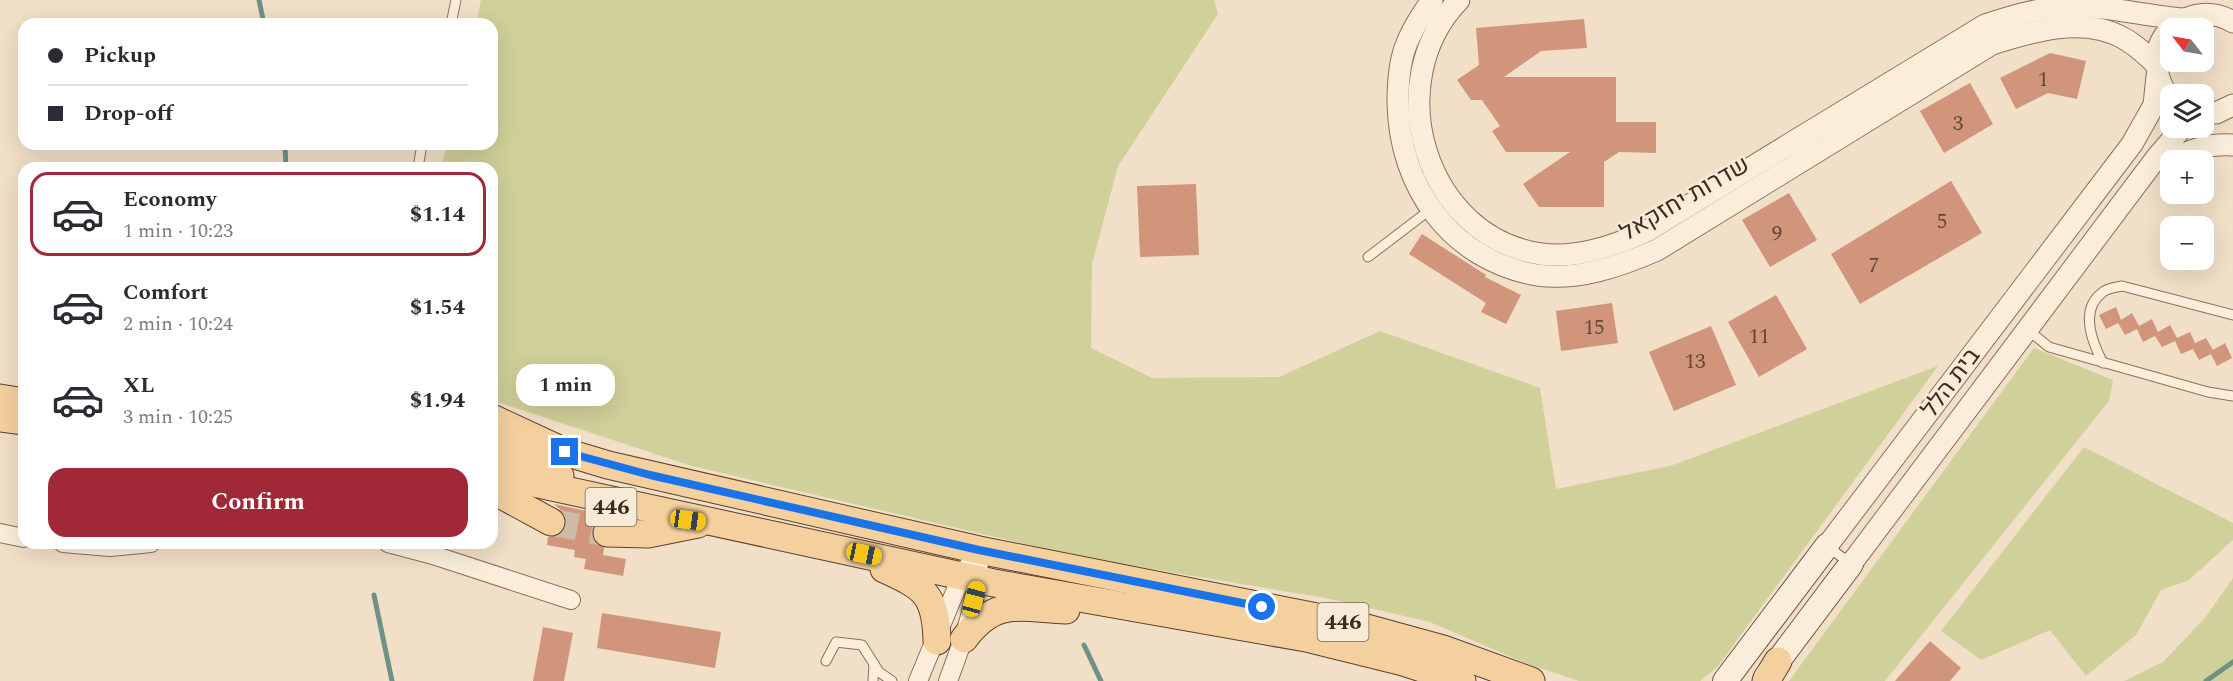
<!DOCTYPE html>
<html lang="en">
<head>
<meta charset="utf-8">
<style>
  body { margin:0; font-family:Spectral,Heebo,serif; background:#f7f7f7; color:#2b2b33; height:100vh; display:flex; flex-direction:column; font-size:22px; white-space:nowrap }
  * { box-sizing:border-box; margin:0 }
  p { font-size:20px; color:#7c7c81 }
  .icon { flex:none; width:33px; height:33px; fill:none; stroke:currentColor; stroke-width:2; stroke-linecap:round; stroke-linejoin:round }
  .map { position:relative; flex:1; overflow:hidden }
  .drawer { position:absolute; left:18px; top:162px; width:480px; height:387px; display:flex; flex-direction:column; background:#fff; border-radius:18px; box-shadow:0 6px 24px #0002 }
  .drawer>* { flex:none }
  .banner { position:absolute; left:18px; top:18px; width:480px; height:132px; border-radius:18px; box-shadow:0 6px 24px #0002; display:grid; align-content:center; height:132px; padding:0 30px; background:#fff }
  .needle { width:39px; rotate:301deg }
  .fabs { position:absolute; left:2160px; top:18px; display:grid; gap:12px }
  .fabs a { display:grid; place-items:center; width:54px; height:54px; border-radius:12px; background:#fff; box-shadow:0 6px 24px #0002; font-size:30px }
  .end { position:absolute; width:27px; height:27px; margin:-14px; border:8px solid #1a73e8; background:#fff; box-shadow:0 0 0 3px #fff }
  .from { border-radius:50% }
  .bubble { position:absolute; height:42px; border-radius:18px; background:#fff; box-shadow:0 6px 24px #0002; font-size:20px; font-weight:700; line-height:42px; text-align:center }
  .car { position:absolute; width:18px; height:36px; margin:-18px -9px; border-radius:8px; box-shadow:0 0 4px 2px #0007; background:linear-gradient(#f5c518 24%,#345 0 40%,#f5c518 0 76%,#345 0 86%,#f5c518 0) }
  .banner b { display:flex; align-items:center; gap:21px; height:57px; font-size:22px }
  .banner b+b { border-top:2px solid #e1e1e2 }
  .banner i { width:15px; height:15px; background:#2b2b33 }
  ul { padding:10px 0 0; list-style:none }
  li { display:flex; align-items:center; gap:18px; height:84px; margin:0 12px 9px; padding:0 18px; border:3px solid transparent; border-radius:18px }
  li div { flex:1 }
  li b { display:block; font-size:22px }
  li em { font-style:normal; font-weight:700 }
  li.selected { border-color:#a02837 }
  li>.icon { width:54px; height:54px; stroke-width:1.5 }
  .primary-button { display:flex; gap:12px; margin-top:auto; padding:12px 30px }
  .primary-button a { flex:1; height:69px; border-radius:18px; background:#a02837; color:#fff; font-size:24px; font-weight:700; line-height:69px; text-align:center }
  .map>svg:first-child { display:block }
  .green { fill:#d0d09a }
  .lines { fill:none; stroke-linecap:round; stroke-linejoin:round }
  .stream { stroke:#6e9386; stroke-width:5 }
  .building { fill:#d0957b }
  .primary-tunnel { stroke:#cdbba5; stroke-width:27; stroke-dasharray:27 14; stroke-linecap:butt }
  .service-casing { stroke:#8e705b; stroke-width:11 }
  .minor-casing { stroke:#8e705b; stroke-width:20 }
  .tertiary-casing { stroke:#8e705b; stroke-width:23 }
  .secondary-casing { stroke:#70513e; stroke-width:26 }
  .primary-casing { stroke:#5b3f2f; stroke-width:29 }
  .service { stroke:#faeedb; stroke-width:9 }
  .minor { stroke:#faeedb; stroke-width:18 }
  .tertiary { stroke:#faeedb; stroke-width:21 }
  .secondary { stroke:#faeedb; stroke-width:24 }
  .primary { stroke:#f4d09e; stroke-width:27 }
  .route { stroke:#1a73e8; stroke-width:8 }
  .labels { text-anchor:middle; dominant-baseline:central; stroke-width:5; stroke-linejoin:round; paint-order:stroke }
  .number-label { font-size:21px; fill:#624536 }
  .shield { fill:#f7ead7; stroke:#756456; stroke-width:1.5 }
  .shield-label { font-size:22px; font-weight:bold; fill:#3d2a1f }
  .street-label { font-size:24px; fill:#3d2a1f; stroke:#f7ead7 }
</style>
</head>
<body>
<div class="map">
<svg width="2233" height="681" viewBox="0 0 2233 681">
  <rect width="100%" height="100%" fill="#f1dfc7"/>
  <g class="green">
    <polygon points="481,0 1214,0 1218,14 1118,166 1092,264 1091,348 1152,378 1279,377 1380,331 1540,388 1556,489 1670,466 1938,366 1718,666 1700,681 1579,681 1528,664 1430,622 1326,598 1085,558 692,466 497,402 492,386 492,168 441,168 447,144 492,144 492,24 476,24"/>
    <polygon points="2034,348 2113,380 2109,401 1885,681 1789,681"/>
    <polygon points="2084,447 2233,523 2233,540 2189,580 2161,590 2136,635 2086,676 2050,630 1981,660 1941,631"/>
    <polygon points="2233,578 2233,681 2124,681 2163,662 2205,618"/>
  </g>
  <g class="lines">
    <g class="stream">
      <polyline points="259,0 264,24"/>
      <polyline points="285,144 286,168"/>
      <polyline points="374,595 392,681"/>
      <polyline points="1084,645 1101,681"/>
      <polyline points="2206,681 2233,662"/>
    </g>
  </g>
  <g class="building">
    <polygon points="1584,19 1587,48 1541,51 1504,77 1616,77 1616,122 1656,122 1656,153 1619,152 1604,162 1604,207 1539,207 1523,184 1570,152 1506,152 1492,131 1500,126 1482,100 1471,100 1457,80 1479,65 1476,28"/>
    <polygon points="2050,53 2086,61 2077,99 2048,93 2016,109 2000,78"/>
    <polygon points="1970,83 1993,124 1944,153 1920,111"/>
    <polygon points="1951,181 1982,233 1860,304 1831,254"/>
    <polygon points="1196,184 1199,255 1140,257 1137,186"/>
    <polygon points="1789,193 1817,240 1770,267 1742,220"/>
    <polygon points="1422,234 1486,275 1485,277 1521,295 1506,324 1481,312 1486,303 1409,254"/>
    <polygon points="1776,295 1807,349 1759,377 1728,322"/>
    <polygon points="1612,303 1618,343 1561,351 1556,311"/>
    <polygon points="2116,307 2121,320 2132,313 2139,326 2152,319 2158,332 2170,325 2177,338 2190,332 2195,343 2206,338 2213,350 2225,343 2232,358 2217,366 2211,354 2199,360 2193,349 2181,354 2175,341 2162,347 2155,336 2143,342 2137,329 2125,335 2118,323 2106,329 2099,315"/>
    <polygon points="1711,326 1736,385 1674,411 1649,352"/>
    <polygon points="554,504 610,516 599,520 591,533 594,541 604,548 603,555 626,559 623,576 584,569 586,559 574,557 575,550 547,545 548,537 560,535 567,522 564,513"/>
    <polygon points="602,613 721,632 715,668 597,648"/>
    <polygon points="543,627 573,633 564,681 533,681"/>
    <polygon points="1930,641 1961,668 1950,681 1895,681"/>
  </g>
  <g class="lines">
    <polyline class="primary-tunnel" points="551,522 607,533"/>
    <g class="service-casing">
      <g id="service">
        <polyline points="451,24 456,0"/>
        <polyline points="418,168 422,144"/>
        <polyline points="1368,257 1431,209"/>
        <polyline points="2028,330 2049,347 2208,392 2233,396"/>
        <path d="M2103 363C2092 342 2079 309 2103 292 2108 288 2117 287 2122 286L2233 315"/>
        <polyline points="1827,546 1851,564"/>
        <polyline points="826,661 836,642 862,645 879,672 892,681"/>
        <polyline points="873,681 874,664"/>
      </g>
    </g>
    <g class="minor-casing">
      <g id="minor">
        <polyline points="0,533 24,538"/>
        <polyline points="63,543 110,547 151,543"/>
        <polyline points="388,543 433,555 571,600"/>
        <path d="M918 681 962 575 979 550C980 596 964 638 948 681"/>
      </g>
    </g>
    <g class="tertiary-casing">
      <g id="tertiary">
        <path d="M1432 0C1422 14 1411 31 1405 48 1399 65 1398 84 1398 102 1399 187 1451 260 1537 275 1578 281 1620 266 1657 250L1992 44C2033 31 2083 16 2123 38 2135 44 2146 55 2156 64"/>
        <path d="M1459 0C1379 83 1425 237 1541 254 1577 259 1614 246 1647 231L1985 25C2010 17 2035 9 2062 7 2103 4 2143 16 2183 19"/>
        <path d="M2173 27C2191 12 2213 10 2233 22"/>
        <path d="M2170 29C2150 50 2154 77 2170 99"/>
        <polyline points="2204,113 2216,113 2233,105"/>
        <path d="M2172 160C2191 149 2211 143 2233 145"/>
        <polyline points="1827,546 2132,144 2154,105 2157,76"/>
        <polyline points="1851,564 2157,157 2182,128"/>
      </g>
    </g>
    <g class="secondary-casing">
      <g id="secondary">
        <polyline points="1766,677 1851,564"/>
        <polyline points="1725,681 1827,546"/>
      </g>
    </g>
    <g class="primary-casing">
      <g id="primary">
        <polyline points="0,398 24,402"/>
        <polyline points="0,418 24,421"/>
        <polyline points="492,418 565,452 608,465 979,550 1352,624 1443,649 1531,681"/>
        <polyline points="492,445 560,476"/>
        <polyline points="492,474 994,583 1306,638 1403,662 1462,681"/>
        <polyline points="494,491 551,522"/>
        <polyline points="607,533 648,534 698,524"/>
        <path d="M884 569C924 587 936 594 937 641"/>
        <path d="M964 639C995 597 1020 608 1066 610"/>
        <polyline points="1766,681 1778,661"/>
      </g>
    </g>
    <use href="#service" class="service"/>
    <use href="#minor" class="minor"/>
    <use href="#tertiary" class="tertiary"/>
    <use href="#secondary" class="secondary"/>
    <use href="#primary" class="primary"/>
  </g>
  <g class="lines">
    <polyline class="route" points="565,452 650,475 979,550 1262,607"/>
  </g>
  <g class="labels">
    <g class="number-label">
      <text x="2043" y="80">1</text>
      <text x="1958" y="124">3</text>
      <text x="1942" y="222">5</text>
      <text x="1777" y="234">9</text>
      <text x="1874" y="266">7</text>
      <text x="1594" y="328">15</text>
      <text x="1759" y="337">11</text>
      <text x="1695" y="362">13</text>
    </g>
    <g class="shield">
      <rect x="585.5" y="488" width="51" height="38" rx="4.5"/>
      <rect x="1317.5" y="603" width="51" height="38" rx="4.5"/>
    </g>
    <g class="shield-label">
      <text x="611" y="507">446</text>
      <text x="1343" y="622">446</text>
    </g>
    <g class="street-label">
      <text transform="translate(1685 199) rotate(-30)">שדרות יחזקאל</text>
      <text transform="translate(1951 383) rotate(-53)">בית הלל</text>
    </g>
  </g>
</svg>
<div class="fabs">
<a><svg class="needle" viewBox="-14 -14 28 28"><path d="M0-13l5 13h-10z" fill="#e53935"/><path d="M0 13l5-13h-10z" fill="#7c7c81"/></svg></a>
<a><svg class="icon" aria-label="layers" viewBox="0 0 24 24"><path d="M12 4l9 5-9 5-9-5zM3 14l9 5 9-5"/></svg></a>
<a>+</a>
<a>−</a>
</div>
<i class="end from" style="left:1262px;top:607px"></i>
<i class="end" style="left:565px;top:452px"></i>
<div class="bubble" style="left:516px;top:364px;width:99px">1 min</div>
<i class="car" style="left:688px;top:520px;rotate:98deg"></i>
<i class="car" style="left:864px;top:554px;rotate:102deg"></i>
<i class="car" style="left:974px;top:599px;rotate:15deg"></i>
<div class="banner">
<b><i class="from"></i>Pickup</b>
<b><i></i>Drop-off</b>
</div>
<section class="drawer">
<ul>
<li class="selected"><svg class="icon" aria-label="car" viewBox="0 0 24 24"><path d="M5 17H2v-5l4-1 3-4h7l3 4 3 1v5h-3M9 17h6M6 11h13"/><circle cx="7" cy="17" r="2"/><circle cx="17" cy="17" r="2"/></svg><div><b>Economy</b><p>1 min · 10:23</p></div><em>$1.14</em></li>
<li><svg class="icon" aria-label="car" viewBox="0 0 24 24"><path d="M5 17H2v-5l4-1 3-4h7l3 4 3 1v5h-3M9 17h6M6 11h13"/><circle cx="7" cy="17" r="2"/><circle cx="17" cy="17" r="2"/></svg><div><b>Comfort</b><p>2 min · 10:24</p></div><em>$1.54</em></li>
<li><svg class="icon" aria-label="car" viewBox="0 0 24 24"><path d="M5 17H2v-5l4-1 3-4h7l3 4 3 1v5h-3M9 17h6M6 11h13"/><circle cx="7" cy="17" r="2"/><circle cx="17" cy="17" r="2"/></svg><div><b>XL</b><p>3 min · 10:25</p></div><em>$1.94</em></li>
</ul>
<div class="primary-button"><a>Confirm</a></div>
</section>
</div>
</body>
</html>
